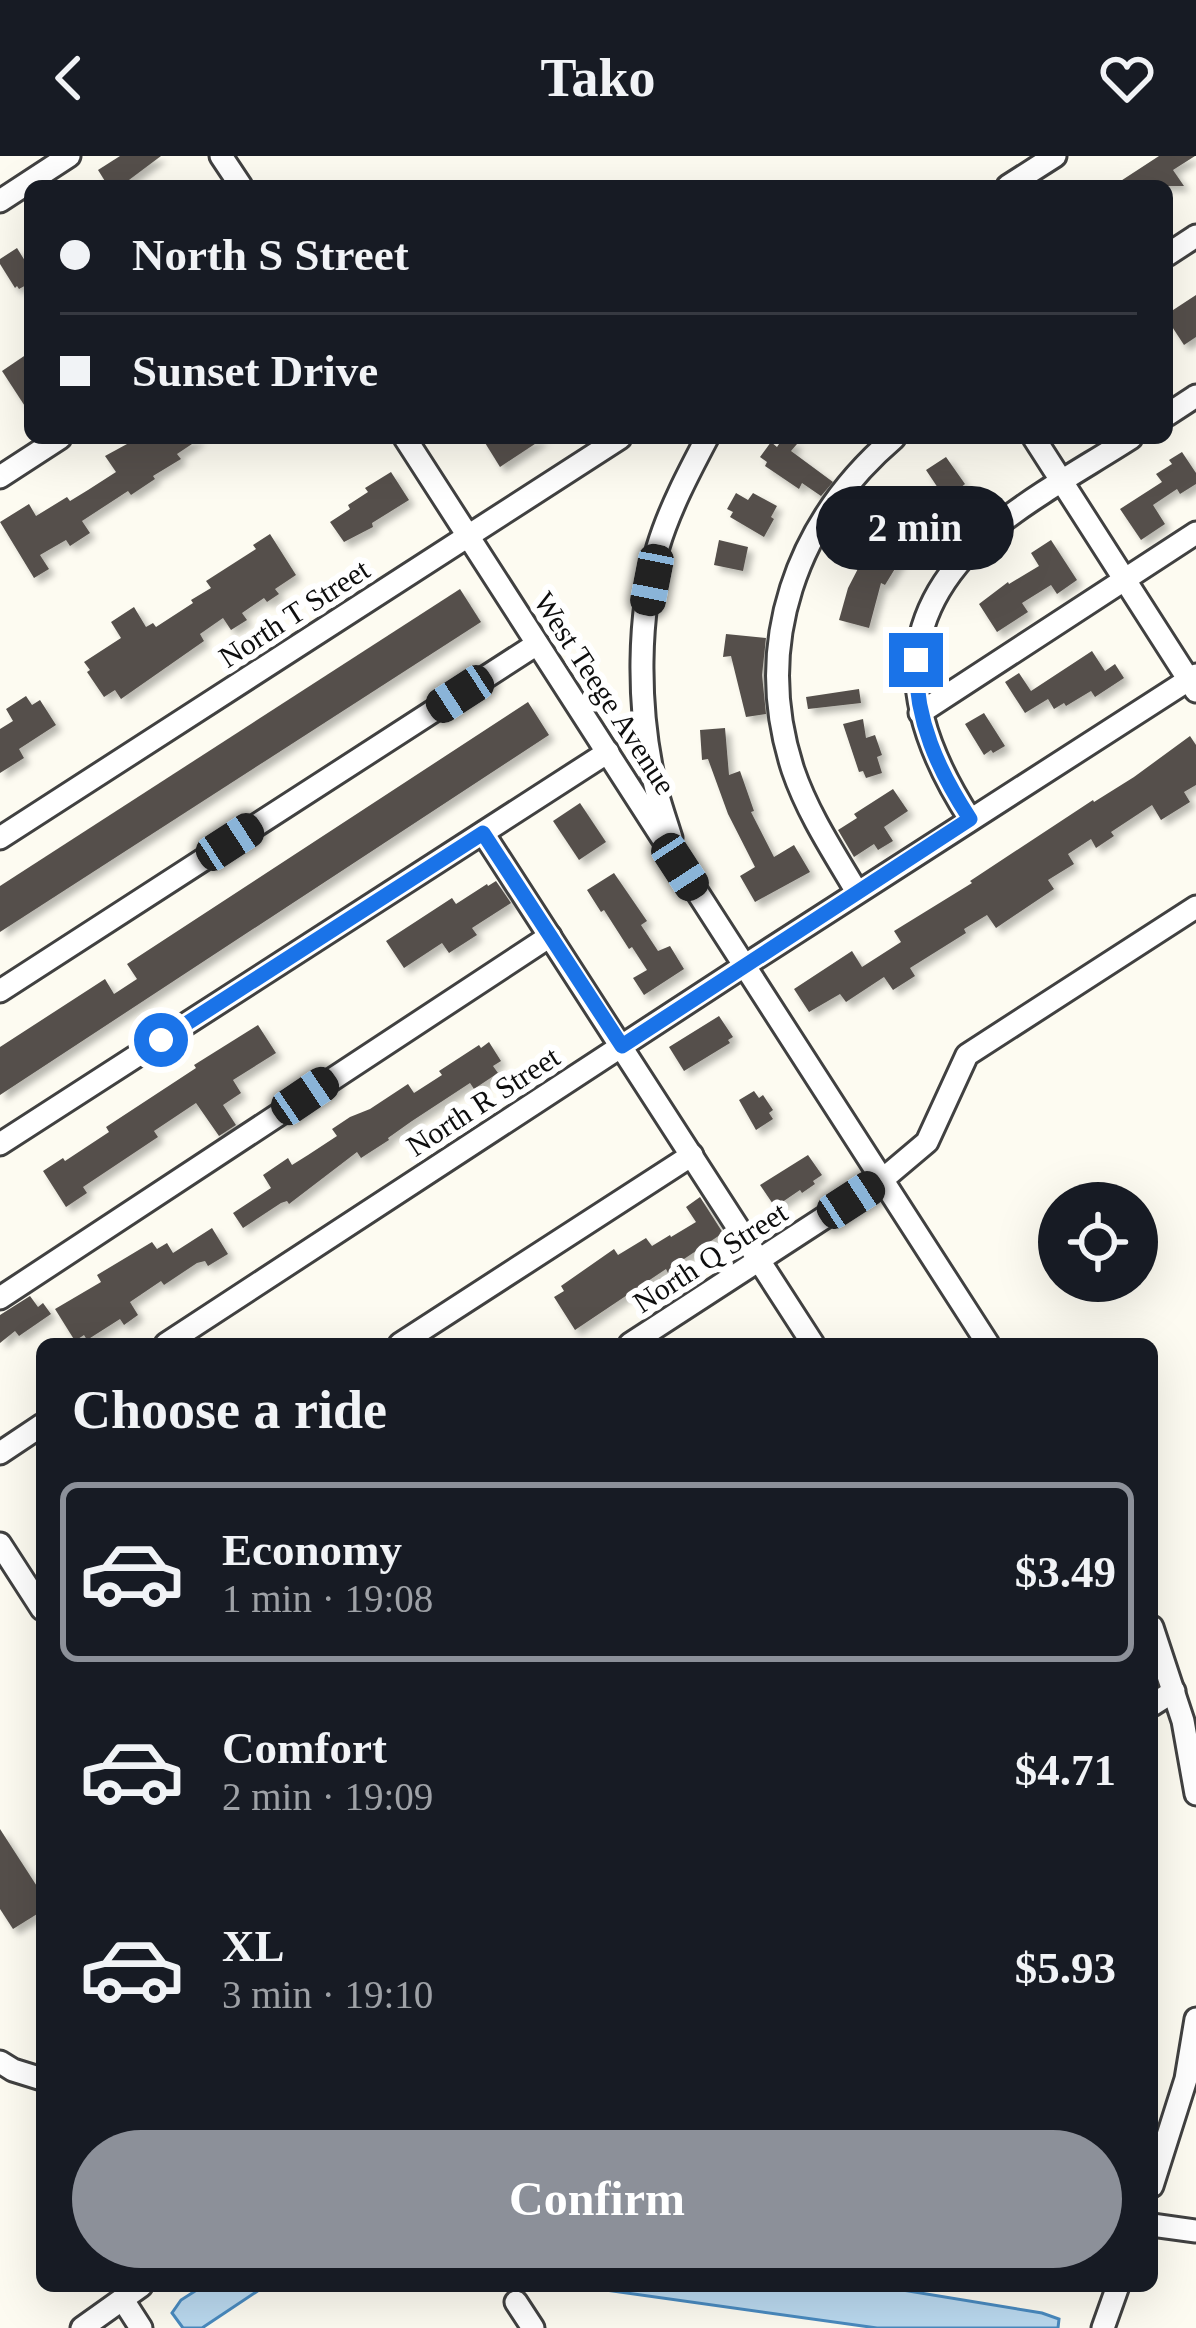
<!DOCTYPE html>
<html lang="en">
<head>
<meta charset="utf-8">
<style>
  body { margin:0; font-family:Georgia,serif; background:#20242c; color:#f1f3f6; height:100vh; display:flex; flex-direction:column; font-size:45px; white-space:nowrap }
  * { box-sizing:border-box; margin:0 }
  p { font-size:39px; color:#9ea1a6 }
  .icon { flex:none; width:66px; height:66px; fill:none; stroke:currentColor; stroke-width:2; stroke-linecap:round; stroke-linejoin:round }
  .map { position:relative; flex:1; overflow:hidden }
  .sheet { position:absolute; left:36px; top:1182px; width:1122px; height:954px; display:flex; flex-direction:column; background:#171b24; border-radius:18px; box-shadow:0 12px 48px #0002 }
  .sheet>* { flex:none }
  .hud { position:absolute; left:24px; top:24px; width:1149px; height:264px; border-radius:18px; box-shadow:0 12px 48px #0002; display:grid; align-content:center; height:264px; padding:0 36px; background:#171b24 }
  .tools { position:absolute; left:1038px; top:1026px; display:grid; gap:24px }
  .tools a { display:grid; place-items:center; width:120px; height:120px; border-radius:50%; background:#171b24; box-shadow:0 12px 48px #0002; font-size:60px }
  .end { position:absolute; width:54px; height:54px; margin:-27px; border:15px solid #1a73e8; background:#fff; box-shadow:0 0 0 6px #fff }
  .from { border-radius:50% }
  .bubble { position:absolute; height:84px; border-radius:42px; background:#171b24; box-shadow:0 12px 48px #0002; font-size:39px; font-weight:800; line-height:84px; text-align:center }
  .car { position:absolute; width:36px; height:72px; margin:-36px -18px; border-radius:15px; box-shadow:0 0 9px 3px #0007; background:linear-gradient(#222 24%,#8ab4d8 0 40%,#222 0 76%,#8ab4d8 0 86%,#222 0) }
  .hud b { display:flex; align-items:center; gap:42px; height:114px; font-size:45px }
  .hud b+b { border-top:3px solid #363941 }
  .hud i { width:30px; height:30px; background:#f1f3f6 }
  ul { padding:0; list-style:none }
  li { display:flex; align-items:center; gap:36px; height:180px; margin:0 24px 18px; padding:0 12px; border:6px solid transparent; border-radius:18px }
  li div { flex:1 }
  li b { display:block; font-size:45px }
  li em { font-style:normal; font-weight:800 }
  li.selected { border-color:#8c9099 }
  li>.icon { width:108px; height:108px; stroke-width:1.5 }
  h2 { padding:0 36px; font-size:54px; line-height:144px }
  .action { display:flex; gap:24px; margin-top:auto; padding:24px 36px }
  .action a { flex:1; height:138px; border-radius:72px; background:#8c9099; color:#fff; font-size:48px; font-weight:800; line-height:138px; text-align:center }
  header { display:flex; justify-content:space-between; align-items:center; height:156px; padding:0 36px; background:#171b24; font-size:54px; font-weight:800 }
  .map>svg:first-child { display:block }
  .water { fill:#bad9ef; stroke:#498abf; stroke-width:3 }
  .building { fill:#55504b; filter:url(#shadow) }
  .lines { fill:none; stroke-linecap:round; stroke-linejoin:round }
  .minor-casing { stroke:#414141; stroke-width:27 }
  .minor { stroke:#fff; stroke-width:21 }
  .route { stroke:#1a73e8; stroke-width:15 }
  .labels { text-anchor:middle; dominant-baseline:central; stroke-width:12; stroke-linejoin:round; paint-order:stroke }
  .street-label { font-size:30px; fill:#0e0e0e; stroke:#fff }
</style>
</head>
<body>
<header><svg class="icon" aria-label="back" viewBox="0 0 24 24"><path d="M15 5l-7 7 7 7"/></svg>Tako<svg class="icon" aria-label="heart" viewBox="0 0 24 24"><path d="M12 20l-8-8c-3-5 5-10 8-4 3-6 11-1 8 4z"/></svg></header>
<div class="map">
<svg width="1196" height="2172" viewBox="0 0 1196 2172">
  <defs>
    <filter id="shadow"><feDropShadow dx="5.5" dy="5.5" stdDeviation="3" flood-color="#0004"/></filter>
  </defs>
  <rect width="100%" height="100%" fill="#fdfbf1"/>
  <g class="water">
    <polygon points="203,2130 265,2130 202,2172 183,2172 172,2157 181,2144"/>
    <polygon points="577,2130 878,2130 1042,2157 1059,2163 1058,2172 877,2172"/>
  </g>
  <g class="building">
    <polygon points="120,0 161,0 121,30 108,30 98,14"/>
    <polygon points="1159,0 1195,0 1173,14 1184,30 1113,30"/>
    <polygon points="17,92 30,113 30,127 19,133 17,130 15,132 0,108 0,103"/>
    <polygon points="1196,139 1196,181 1184,189 1167,163 1167,158"/>
    <polygon points="30,196 30,258 2,215"/>
    <polygon points="138,282 201,282 177,298 181,303 153,320 155,323 131,339 128,335 82,365 90,377 70,390 66,384 40,399 49,413 34,422 0,366 29,348 36,360 67,341 70,345 88,334 116,316 105,300"/>
    <polygon points="482,282 544,282 500,311"/>
    <polygon points="783,282 797,288 791,295 833,326 821,340 802,327 799,333 765,310 767,306 760,301 771,286 777,291"/>
    <polygon points="1182,296 1196,317 1196,328 1180,338 1177,333 1153,349 1165,368 1141,384 1120,353 1162,326 1156,318 1172,308 1169,304"/>
    <polygon points="946,301 965,328 960,332 963,336 948,347 926,314"/>
    <polygon points="391,316 409,344 372,367 373,371 344,386 330,366 350,353 348,349 368,336 365,332"/>
    <polygon points="908,333 936,357 936,362 927,373 923,369 917,377 891,354"/>
    <polygon points="736,337 748,344 753,337 777,350 771,361 774,363 764,381 730,361 733,356 727,353"/>
    <polygon points="270,378 296,419 275,433 279,438 267,446 264,442 242,457 247,464 231,474 223,462 200,478 204,485 121,543 115,534 104,541 87,516 90,514 84,506 121,482 111,466 134,451 146,471 153,467 156,471 193,447 191,444 211,432 206,425 256,393 253,389"/>
    <polygon points="870,383 904,398 885,429 881,427 869,472 839,464 848,432 863,403 859,401"/>
    <polygon points="719,384 748,391 743,415 714,409"/>
    <polygon points="1051,384 1077,424 1057,438 1051,429 1022,447 1028,456 997,476 979,448 1008,426 1009,428 1039,410 1031,397"/>
    <polygon points="460,433 481,466 0,776 0,730"/>
    <polygon points="726,478 766,482 762,519 766,558 746,561 731,500 723,501"/>
    <polygon points="1092,495 1105,515 1115,508 1124,522 1095,541 1091,535 1066,550 1064,547 1054,553 1048,543 1025,557 1005,526 1019,517 1031,535"/>
    <polygon points="859,533 861,547 808,553 806,541"/>
    <polygon points="26,540 32,549 40,544 56,569 19,593 24,602 0,617 0,573 13,565 6,553"/>
    <polygon points="528,546 549,579 0,939 0,891 105,823 114,838 137,823 127,808"/>
    <polygon points="984,557 1005,590 993,597 991,594 984,599 965,568"/>
    <polygon points="863,563 866,582 875,579 882,599 877,601 882,617 866,622 863,615 859,616 843,568"/>
    <polygon points="725,572 729,619 740,615 754,655 751,656 774,701 794,689 810,716 755,746 740,720 755,711 728,658 708,603 702,604 700,574"/>
    <polygon points="1190,580 1196,589 1196,629 1184,636 1190,646 1161,664 1152,649 1111,676 1114,680 1096,692 1091,683 1068,698 1074,708 1048,724 1054,733 996,772 987,759 964,773 966,777 910,812 915,820 893,834 884,821 846,846 840,838 809,856 794,833 852,795 862,811 901,786 894,775 972,727 970,725 1093,644 1094,646 1134,621"/>
    <polygon points="893,633 908,655 884,671 893,685 878,694 874,688 854,701 838,674 857,662 854,658"/>
    <polygon points="580,647 606,686 579,704 553,665"/>
    <polygon points="614,717 647,765 641,769 658,795 670,790 684,813 644,839 633,822 647,814 632,791 629,793 604,754 601,756 587,734"/>
    <polygon points="496,725 511,747 472,772 477,779 449,797 442,787 404,812 386,785 452,742 456,748 487,728 488,730"/>
    <polygon points="719,860 733,881 728,884 730,887 684,915 669,891"/>
    <polygon points="258,869 276,897 233,924 241,937 223,949 236,969 219,980 196,947 154,975 158,981 83,1031 87,1037 66,1051 43,1015 63,1002 65,1005 109,976 106,971 196,912 194,909"/>
    <polygon points="489,886 501,905 493,910 498,917 474,933 470,927 412,965 388,982 389,984 361,1002 357,996 289,1048 287,1045 281,1047 243,1072 233,1057 271,1032 263,1019 288,1002 292,1009 308,999 337,980 332,973 350,961 370,953 408,928 414,937 442,919 439,915 479,889 481,892"/>
    <polygon points="754,935 759,942 763,939 773,954 769,957 773,963 756,974 739,944"/>
    <polygon points="808,999 822,1019 813,1025 815,1028 802,1037 800,1034 775,1051 760,1029"/>
    <polygon points="700,1041 723,1077 681,1105 683,1108 668,1117 666,1113 575,1174 554,1141 564,1135 561,1130 614,1093 618,1099 646,1082 652,1090 670,1079 671,1081 696,1066 686,1051"/>
    <polygon points="212,1072 228,1098 208,1110 205,1105 197,1107 164,1129 161,1125 130,1146 138,1159 124,1169 120,1163 87,1184 84,1179 75,1185 55,1153 101,1126 97,1119 152,1086 157,1093 167,1087 173,1097"/>
    <polygon points="30,1140 38,1151 43,1147 51,1158 19,1180 15,1175 0,1187 0,1159"/>
    <polygon points="0,1673 42,1738 42,1755 13,1773 0,1753"/>
  </g>
  <g class="lines">
    <g class="minor-casing">
      <g id="minor">
        <polyline points="221,0 241,30"/>
        <polyline points="1008,30 1055,0"/>
        <polyline points="0,45 69,0"/>
        <polyline points="1167,99 1196,80"/>
        <polyline points="1167,259 1196,240"/>
        <polyline points="405,282 988,1188"/>
        <polyline points="1034,282 1196,535"/>
        <polyline points="0,321 60,282"/>
        <polyline points="920,557 1196,377"/>
        <path d="M970 663C899 553 889 457 999 368 1038 337 1089 309 1131 282"/>
        <polyline points="483,677 813,1188"/>
        <polyline points="0,682 620,282"/>
        <path d="M671 682C665 662 657 641 653 620 638 550 637 460 658 391 669 354 689 316 707 282"/>
        <path d="M857 736C834 697 808 658 793 614 752 488 796 366 894 282"/>
        <polyline points="0,835 537,488"/>
        <polyline points="0,988 608,596"/>
        <polyline points="0,1142 550,780"/>
        <polyline points="166,1188 744,810 1196,519"/>
        <polyline points="400,1188 692,999"/>
        <polyline points="630,1188 882,1024 927,986 967,899 1196,751"/>
        <polyline points="0,1297 42,1269"/>
        <polyline points="0,1388 42,1453"/>
        <polyline points="1152,1471 1183,1565 1196,1638"/>
        <polyline points="1152,1549 1174,1535"/>
        <polyline points="0,1906 13,1914 42,1923"/>
        <polyline points="1152,2030 1186,1923 1196,1863"/>
        <polyline points="1152,2069 1196,2075"/>
        <polyline points="123,2144 141,2172"/>
        <polyline points="516,2146 533,2172"/>
        <polyline points="82,2172 141,2130"/>
        <polyline points="1103,2172 1118,2130"/>
      </g>
    </g>
    <use href="#minor" class="minor"/>
  </g>
  <g class="lines">
    <path class="route" d="M161 884 483 677 622 890 970 663C938 614 915 564 916 504"/>
  </g>
  <g class="labels">
    <g class="street-label">
      <text transform="translate(294 457) rotate(-33)">North T Street</text>
      <text transform="translate(605 537) rotate(57)">West Teege Avenue</text>
      <text transform="translate(483 945) rotate(-33)">North R Street</text>
      <text transform="translate(710 1101) rotate(-33)">North Q Street</text>
    </g>
  </g>
</svg>
<div class="tools">
<a><svg class="icon" aria-label="locate" viewBox="0 0 24 24"><circle cx="12" cy="12" r="6"/><path d="M12 2v4M12 18v4M2 12h4M18 12h4"/></svg></a>
</div>
<i class="end from" style="left:161px;top:884px"></i>
<i class="end" style="left:916px;top:504px"></i>
<div class="bubble" style="left:816px;top:330px;width:198px">2 min</div>
<i class="car" style="left:652px;top:424px;rotate:191deg"></i>
<i class="car" style="left:460px;top:538px;rotate:237deg"></i>
<i class="car" style="left:230px;top:686px;rotate:57deg"></i>
<i class="car" style="left:680px;top:711px;rotate:147deg"></i>
<i class="car" style="left:305px;top:940px;rotate:56deg"></i>
<i class="car" style="left:851px;top:1044px;rotate:57deg"></i>
<div class="hud">
<b><i class="from"></i>North S Street</b>
<b><i></i>Sunset Drive</b>
</div>
<section class="sheet">
<h2>Choose a ride</h2>
<ul>
<li class="selected"><svg class="icon" aria-label="car" viewBox="0 0 24 24"><path d="M5 17H2v-5l4-1 3-4h7l3 4 3 1v5h-3M9 17h6M6 11h13"/><circle cx="7" cy="17" r="2"/><circle cx="17" cy="17" r="2"/></svg><div><b>Economy</b><p>1 min · 19:08</p></div><em>$3.49</em></li>
<li><svg class="icon" aria-label="car" viewBox="0 0 24 24"><path d="M5 17H2v-5l4-1 3-4h7l3 4 3 1v5h-3M9 17h6M6 11h13"/><circle cx="7" cy="17" r="2"/><circle cx="17" cy="17" r="2"/></svg><div><b>Comfort</b><p>2 min · 19:09</p></div><em>$4.71</em></li>
<li><svg class="icon" aria-label="car" viewBox="0 0 24 24"><path d="M5 17H2v-5l4-1 3-4h7l3 4 3 1v5h-3M9 17h6M6 11h13"/><circle cx="7" cy="17" r="2"/><circle cx="17" cy="17" r="2"/></svg><div><b>XL</b><p>3 min · 19:10</p></div><em>$5.93</em></li>
</ul>
<div class="action"><a>Confirm</a></div>
</section>
</div>
</body>
</html>
